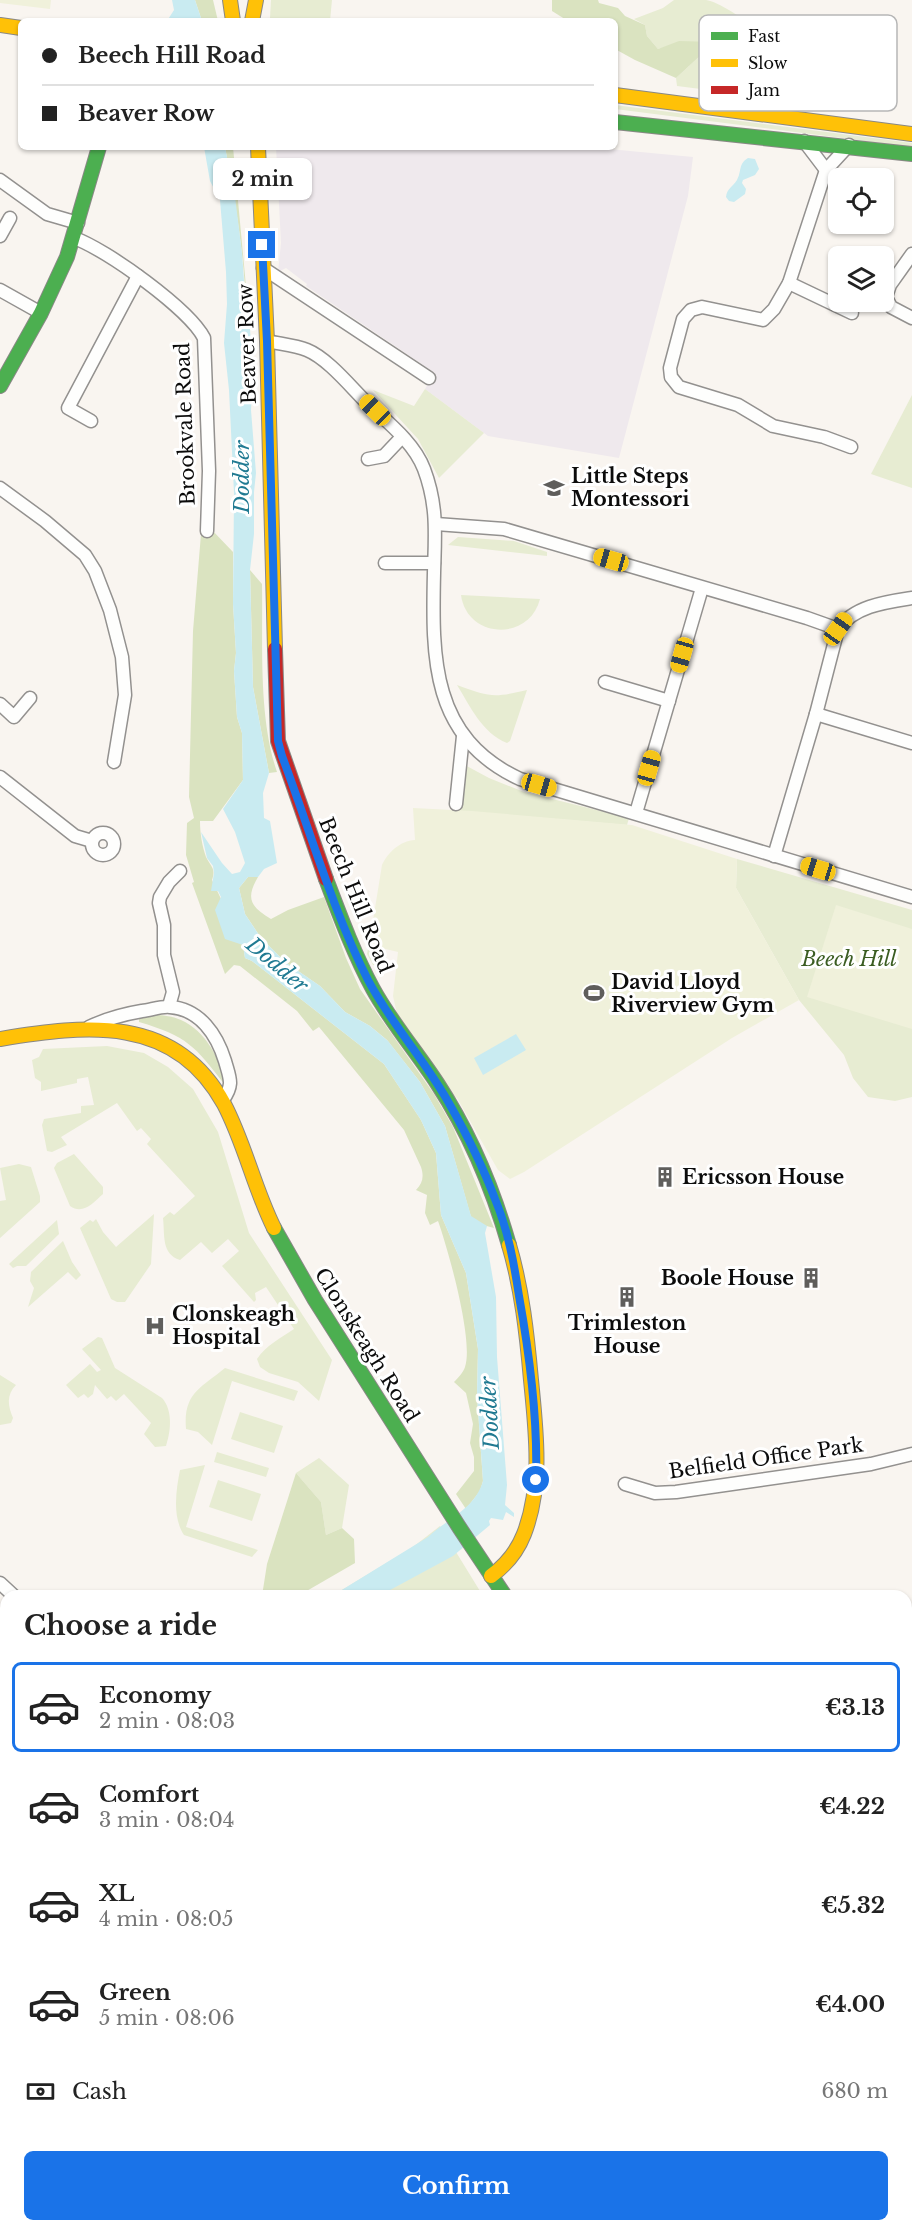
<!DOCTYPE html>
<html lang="en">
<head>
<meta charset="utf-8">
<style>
  body { margin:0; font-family:"Libre Baskerville",serif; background:#f2f2f2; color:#222; height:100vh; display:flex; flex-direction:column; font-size:22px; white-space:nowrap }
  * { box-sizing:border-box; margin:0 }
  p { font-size:20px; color:#767676 }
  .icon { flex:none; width:33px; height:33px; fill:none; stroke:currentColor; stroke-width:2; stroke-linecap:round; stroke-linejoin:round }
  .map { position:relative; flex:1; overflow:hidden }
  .sheet { position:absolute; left:0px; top:1590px; width:912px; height:642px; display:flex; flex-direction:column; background:#fff; border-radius:18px 18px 0 0; box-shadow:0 2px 4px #0004 }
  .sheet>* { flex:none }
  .banner { position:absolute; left:18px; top:18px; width:600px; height:132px; border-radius:9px; box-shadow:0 2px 4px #0004; display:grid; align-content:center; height:132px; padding:0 24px; background:#fff }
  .tools { position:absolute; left:828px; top:168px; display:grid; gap:12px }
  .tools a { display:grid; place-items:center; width:66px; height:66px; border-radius:9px; background:#fff; box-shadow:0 2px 4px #0004; font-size:30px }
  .end { position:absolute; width:27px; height:27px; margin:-14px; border:8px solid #1a73e8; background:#fff; box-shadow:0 0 0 3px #fff }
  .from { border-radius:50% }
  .bubble { position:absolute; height:42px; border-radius:9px; background:#fff; box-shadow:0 2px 4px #0004; font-size:20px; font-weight:700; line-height:42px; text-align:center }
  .car { position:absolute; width:18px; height:36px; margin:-18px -9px; border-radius:8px; box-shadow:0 0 4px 2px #0007; background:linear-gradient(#f5c518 24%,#345 0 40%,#f5c518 0 76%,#345 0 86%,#f5c518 0) }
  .banner b { display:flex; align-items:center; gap:21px; height:57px; font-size:22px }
  .banner b+b { border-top:2px solid #e0e0e0 }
  .banner i { width:15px; height:15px; background:#222 }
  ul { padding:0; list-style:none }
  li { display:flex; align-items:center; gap:18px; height:90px; margin:0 12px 9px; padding:0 12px; border:3px solid transparent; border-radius:9px }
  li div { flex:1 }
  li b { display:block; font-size:22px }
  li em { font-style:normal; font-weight:700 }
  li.selected { border-color:#1a73e8 }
  li>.icon { width:54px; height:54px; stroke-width:1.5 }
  h2 { padding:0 24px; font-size:27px; line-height:72px }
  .pay { display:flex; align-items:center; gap:15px; height:66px; padding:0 24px; font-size:22px }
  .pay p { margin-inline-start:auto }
  .primary-button { display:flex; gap:12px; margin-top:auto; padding:12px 24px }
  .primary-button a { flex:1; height:69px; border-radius:9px; background:#1a73e8; color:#fff; font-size:24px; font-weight:700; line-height:69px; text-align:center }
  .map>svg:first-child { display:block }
  .industrial { fill:#efe9ed }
  .green { fill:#e7ecd2 }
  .forest { fill:#dae3c0 }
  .pitch { fill:#f0f1db }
  .water { fill:#c9ebf1 }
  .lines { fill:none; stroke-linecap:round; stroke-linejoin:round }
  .street-casing { stroke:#93918f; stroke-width:15 }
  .fast-casing { stroke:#898885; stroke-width:16 }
  .slow-casing { stroke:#898885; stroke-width:16 }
  .jam-casing { stroke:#898885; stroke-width:16 }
  .street { stroke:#fefefd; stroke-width:12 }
  .fast { stroke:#4caf50; stroke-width:14 }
  .slow { stroke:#ffc107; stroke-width:14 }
  .jam { stroke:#c62828; stroke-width:14 }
  .route { stroke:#1a73e8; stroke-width:8 }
  .labels { text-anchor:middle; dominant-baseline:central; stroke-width:6; stroke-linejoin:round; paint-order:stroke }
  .street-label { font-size:20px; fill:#0c0c0c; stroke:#fff }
  .poi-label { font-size:20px; font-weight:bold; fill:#0c0c0c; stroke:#fff; text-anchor:start }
  .park-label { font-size:20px; font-style:italic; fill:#3b5d22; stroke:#fff }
  .water-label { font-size:21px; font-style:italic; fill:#207a92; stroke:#fff }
  .key { fill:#fff; stroke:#b6b6b6; stroke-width:1.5 }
  .key-label { font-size:16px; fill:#0c0c0c }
</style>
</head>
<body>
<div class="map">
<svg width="912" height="2232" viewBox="0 0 912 2232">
  <rect width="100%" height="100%" fill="#f9f5f0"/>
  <polygon class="industrial" points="276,147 609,147 609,149 693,157 688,196 619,458 488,436 425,389 435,373 306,286 307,284 286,268 278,272 281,243"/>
  <g class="green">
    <polygon points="271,0 332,0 330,21 271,21 270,18"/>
    <path d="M674 0C684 0 696 0 706 0 727 3 788 50 800 68 806 77 809 92 813 103L677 86 676 78 714 43 669 46 658 49 647 36 645 25 634 19 663 8Z"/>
    <polygon points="615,105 912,143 912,147 615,109"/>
    <polygon points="425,389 484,433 439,478 418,439 373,390 414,406"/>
    <polygon points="912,395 912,488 871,474"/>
    <polygon points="458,537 514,541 547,552 547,556 448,545"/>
    <path d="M461 595 540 599C529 642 467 639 461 595Z"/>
    <path d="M457 685C490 697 493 698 527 690L510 741 507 743C482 733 470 706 457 685Z"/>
    <polygon points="463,764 489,778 524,792 629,818 627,825 459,811"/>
    <polygon points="737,859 912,910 912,1097 895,1101 868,1097 853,1078 844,1055 799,1000 736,888"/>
    <polygon points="368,949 383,952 380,966 373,965 367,954"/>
    <path d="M107 1046 144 1053 168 1067 193 1089 218 1132 249 1233 332 1360 319 1401 298 1382 269 1373 260 1367 257 1359C266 1345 281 1338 294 1329L266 1287 255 1293 256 1300 254 1302 222 1266 239 1251 228 1239 212 1253 201 1242 180 1260C161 1254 165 1235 163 1218L170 1212 174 1215 195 1196 147 1144 151 1139 141 1128 137 1131 117 1103 61 1137 67 1145 52 1152 47 1151 42 1125 44 1119 81 1113V1106L94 1105 88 1077 77 1079V1083L41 1091V1082L35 1078 32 1060 39 1057 43 1049Z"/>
    <path d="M74 1154 103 1187V1194C93 1203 83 1215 70 1206L54 1168 57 1163Z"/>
    <polygon points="19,1164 31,1167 40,1196 40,1202 0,1238 0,1201 6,1200 0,1168"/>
    <polygon points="154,1214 151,1264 125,1302 117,1302 111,1299 80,1228 90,1220 93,1222 96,1219 103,1232 116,1247"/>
    <polygon points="57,1220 59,1234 26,1266 17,1266 13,1268 9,1264"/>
    <polygon points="63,1241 72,1262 81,1275 76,1280 68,1272 28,1307 34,1288 30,1281 31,1272"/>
    <path d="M98 1337 102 1338 115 1368 162 1398C173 1410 171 1431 166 1446L155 1447 144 1434 151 1423 124 1394 116 1401 111 1396 107 1399 95 1385 93 1394 88 1398 84 1394 78 1398 66 1385 90 1364 97 1372 101 1370 82 1349Z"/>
    <path d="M225 1368 298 1391 294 1401 232 1381 212 1445 198 1432 186 1429C183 1393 201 1388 225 1368Z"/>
    <path d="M0 1375 16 1385C6 1395 8 1406 13 1418L11 1423 0 1425Z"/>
    <polygon points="240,1412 283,1426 274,1453 231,1439"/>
    <polygon points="217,1452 269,1468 266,1477 214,1462"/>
    <polygon points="319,1458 349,1485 342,1528 326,1535 321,1502 296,1473"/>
    <path d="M205 1465 186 1527 258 1550 252 1557 184 1535C172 1517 176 1490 180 1470Z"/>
    <polygon points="218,1480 261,1494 252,1521 209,1507"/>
    <polygon points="440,1526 483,1596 332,1596 413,1547"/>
    <polygon points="6,1784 6,2226 65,2226 58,2232 0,2232 0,1790"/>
  </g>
  <g class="forest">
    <polygon points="195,0 213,0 218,21 202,21"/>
    <polygon points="552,0 598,0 599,3 618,8 625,16 645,25 647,36 658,49 679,41 715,42 676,78 635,60 615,49 615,21 568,21 552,11"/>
    <path d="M225 147H233L250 329C245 304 245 279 242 254 238 218 232 183 225 147Z"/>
    <path d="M211 529 233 552V604L236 653 234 671 237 717 242 733 243 780 213 821H200C200 833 202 846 206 857 211 867 216 868 212 880L243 945 245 958 252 961 384 1064 421 1120 436 1153 441 1215 466 1273 478 1349 477 1396 483 1481 480 1491 466 1509 456 1494 474 1471V1457L470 1443 473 1424 466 1393 454 1382C458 1378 463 1373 465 1367 474 1341 448 1249 438 1221L430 1225 425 1213 427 1195 416 1190C423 1183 424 1176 421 1167L404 1130 319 1027 313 1031 297 1011 240 966 234 965 225 974 192 883 194 882 186 855 187 823 194 818 189 797 193 631 201 534Z"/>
    <path d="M250 570 262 584C263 642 258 717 277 772L269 773 253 687Z"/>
    <path d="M248 877H258C245 899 251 907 271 919L288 910 324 897 346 958 360 989 434 1094 453 1127 494 1228 483 1225 471 1217 445 1126 420 1082 387 1040 370 1026 345 1012 320 986 285 962 261 938 245 914 239 888Z"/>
    <path d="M139 1014C153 1015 168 1014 181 1020 206 1031 221 1060 225 1085 195 1046 187 1036 139 1022Z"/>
    <polygon points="296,1473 321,1502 326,1535 342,1528 354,1539 355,1563 298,1596 262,1596 267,1564"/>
  </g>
  <g class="pitch">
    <polygon points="0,0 51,0 50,9 0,3"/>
    <path d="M413 808 472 811 632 825 737 859 736 888 799 1000 732 1038 524 1172 510 1179 498 1170 457 1098 452 1095 397 1014 393 996 398 952 369 945 382 865C388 852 400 841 415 840Z"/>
    <polygon points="836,905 912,929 912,1029 807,997"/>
  </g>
  <g class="water">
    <polygon points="172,0 195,0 202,21 167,21 174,10"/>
    <path d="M204 147H225L235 197 242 253 246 308 250 329 253 375 251 410 256 473 254 492V534L250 570 253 687 269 773 263 793 264 818 270 821 277 863 264 869 258 877H248L239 888 245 914 261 938 285 962 320 986 345 1012 370 1026 388 1041 420 1082 445 1126 471 1216 487 1226 485 1233 496 1297 497 1357 507 1485 505 1505 514 1513V1517L506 1512 503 1520 491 1518 489 1521 490 1525 453 1556 379 1596H332L428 1537C448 1518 475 1509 483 1481L477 1396 478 1349 466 1273 441 1215 436 1153 421 1120 384 1064 252 961 245 958 243 945 225 939 215 910 221 897 218 891H211L214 873 213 866 207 858 201 832 222 863 232 874 240 872 245 863 235 832 223 809 243 780 242 733 237 717 234 671 236 653 233 604 234 493 229 390 224 343 227 304 226 272 220 200 210 181Z"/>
    <path d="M748 158 755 159 759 169 755 175 743 180 742 183 746 189 745 194 734 202 729 201 726 197C727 188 733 187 737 180 742 171 738 164 748 158Z"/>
    <polygon points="516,1034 526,1050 483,1075 474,1058"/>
  </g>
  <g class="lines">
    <g class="street-casing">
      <g id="street">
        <polyline points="804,141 826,170"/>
        <polyline points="849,145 826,170 789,283 774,309 763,320 702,307 691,310 683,319 670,368 671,377 679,387 738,405 773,426 824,437 851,447"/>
        <polyline points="0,180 47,214 78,223"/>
        <polyline points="0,236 10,218"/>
        <path d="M74 238C106 249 189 309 204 338L209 471 207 531"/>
        <polyline points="912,254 890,285 886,297 891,307 912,318"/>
        <polyline points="263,268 429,378"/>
        <polyline points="789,283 852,313"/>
        <polyline points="0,290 41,313"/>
        <path d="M267 341C280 344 295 345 307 350 327 358 350 386 365 401 386 421 414 442 424 469 438 506 435 535 434 573 432 658 431 738 520 779L912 897"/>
        <polyline points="91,421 68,408 138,276"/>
        <polyline points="368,459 384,456 402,437"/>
        <polyline points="0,488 45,521 85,555 95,571 110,610 122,657 125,695 114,762"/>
        <path d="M436 524 504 529 807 618 838 629C854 606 886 602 912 598"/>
        <polyline points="385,563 434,563"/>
        <polyline points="605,682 669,701"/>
        <polyline points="0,704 14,717 30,698"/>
        <polyline points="816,714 912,743"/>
        <polyline points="0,777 75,836 92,841"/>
        <polyline points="456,804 463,736"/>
        <polyline points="636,813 702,588"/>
        <circle cx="103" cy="844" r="11"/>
        <polyline points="774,856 816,714 838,629"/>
        <polyline points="169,1006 173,992 164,955 164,925 159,903 160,897 169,882 180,871"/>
        <path d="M89 1027C106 1019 124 1014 142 1011 151 1010 161 1006 170 1007 200 1009 217 1035 225 1061 230 1079 234 1084 223 1100"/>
        <polyline points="625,1484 655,1493 676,1492 871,1464 912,1454"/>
        <polyline points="0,1583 14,1596"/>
        <polyline points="906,1806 912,1800"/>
        <polyline points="668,2226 676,2232"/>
        <polyline points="889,2226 893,2232"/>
        <polyline points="221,2232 223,2226"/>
        <polyline points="563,2232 568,2226"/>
        <polyline points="640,2232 642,2226"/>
      </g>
    </g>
    <g class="fast-casing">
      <g id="fast">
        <polyline points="615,122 912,154"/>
        <polyline points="0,386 41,313 67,257 99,147"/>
        <path d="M326 879C340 916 354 954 373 989 391 1022 416 1051 437 1083 469 1132 493 1189 509 1245"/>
        <polyline points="274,1228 315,1300 459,1527 505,1596"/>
      </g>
    </g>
    <g class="slow-casing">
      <g id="slow">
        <polyline points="230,0 233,21"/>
        <polyline points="252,21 256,0"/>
        <polyline points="0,25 21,28"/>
        <polyline points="615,95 912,134"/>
        <polyline points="258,147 267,341 275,649"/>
        <path d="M0 1039C86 1025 175 1014 224 1104 245 1144 254 1188 274 1228"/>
        <path d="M491 1576C506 1565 517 1552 524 1534 543 1485 536 1431 531 1380 527 1335 522 1289 509 1245"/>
        <polyline points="906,1935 912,1939"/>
      </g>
    </g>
    <g class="jam-casing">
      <polyline id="jam" points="275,649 278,741 326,879"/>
    </g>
    <use href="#street" class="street"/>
    <use href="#fast" class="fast"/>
    <use href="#slow" class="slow"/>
    <use href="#jam" class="jam"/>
  </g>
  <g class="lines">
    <path class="route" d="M262 245 267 341 278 741 282 756C310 830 332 909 368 980 391 1024 426 1061 450 1105 467 1135 483 1167 495 1199 508 1230 514 1263 519 1296 530 1357 538 1419 536 1480"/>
  </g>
  <defs>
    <g id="school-bare" transform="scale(1.62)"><path d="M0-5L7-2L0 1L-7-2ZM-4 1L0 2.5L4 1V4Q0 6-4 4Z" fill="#5f5e5c" stroke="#fff" stroke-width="2.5" paint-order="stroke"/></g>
    <g id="stadium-bare" transform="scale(1.62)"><path d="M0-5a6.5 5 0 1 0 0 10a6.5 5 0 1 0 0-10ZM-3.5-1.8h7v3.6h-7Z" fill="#5f5e5c" stroke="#fff" stroke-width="2.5" paint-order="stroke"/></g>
    <g id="building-bare" transform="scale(1.62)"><path d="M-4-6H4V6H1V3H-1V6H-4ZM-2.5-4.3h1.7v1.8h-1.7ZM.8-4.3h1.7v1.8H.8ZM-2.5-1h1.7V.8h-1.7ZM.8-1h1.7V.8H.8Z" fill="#5f5e5c" stroke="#fff" stroke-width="2.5" paint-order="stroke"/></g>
    <g id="hospital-bare" transform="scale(1.62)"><path d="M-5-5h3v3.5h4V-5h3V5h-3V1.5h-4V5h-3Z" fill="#5f5e5c" stroke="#fff" stroke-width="2.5" paint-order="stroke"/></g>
  </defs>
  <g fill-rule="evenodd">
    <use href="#school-bare" x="554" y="488"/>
    <use href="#stadium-bare" x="594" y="993"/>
    <use href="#building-bare" x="665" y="1177"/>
    <use href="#building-bare" x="811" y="1278"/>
    <use href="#building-bare" x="627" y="1297"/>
    <use href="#hospital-bare" x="155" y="1326"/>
  </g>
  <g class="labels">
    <g class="street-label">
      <text transform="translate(247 344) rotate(-92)">Beaver Row</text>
      <text transform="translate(185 424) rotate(-92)">Brookvale Road</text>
      <text transform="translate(356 895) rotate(68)">Beech Hill Road</text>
      <text transform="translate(367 1345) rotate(58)">Clonskeagh Road</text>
      <text transform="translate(766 1458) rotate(-8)">Belfield Office Park</text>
    </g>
    <g class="poi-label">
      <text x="571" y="476">Little Steps<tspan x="571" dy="23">Montessori</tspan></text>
      <text x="611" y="982">David Lloyd<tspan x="611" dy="23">Riverview Gym</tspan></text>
      <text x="682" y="1177">Ericsson House</text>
      <text x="794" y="1278" text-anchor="end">Boole House</text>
      <text x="172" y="1314">Clonskeagh<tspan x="172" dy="23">Hospital</tspan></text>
      <text x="627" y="1323" text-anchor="middle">Trimleston<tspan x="627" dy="23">House</tspan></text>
    </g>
    <g class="park-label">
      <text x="849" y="959">Beech Hill</text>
    </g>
    <g class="water-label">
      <text transform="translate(242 477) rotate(-90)">Dodder</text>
      <text transform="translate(277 965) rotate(40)">Dodder</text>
      <text transform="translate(490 1413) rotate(-93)">Dodder</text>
    </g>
  </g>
  <rect x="699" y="15" width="198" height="96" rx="9" class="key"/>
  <rect x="711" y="32" width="27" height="8" fill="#4caf50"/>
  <rect x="711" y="59" width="27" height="8" fill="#ffc107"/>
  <rect x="711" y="86" width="27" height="8" fill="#c62828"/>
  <g class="key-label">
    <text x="748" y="42">Fast</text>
    <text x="748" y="69">Slow</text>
    <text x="748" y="96">Jam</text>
  </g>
</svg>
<div class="tools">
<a><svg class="icon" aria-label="locate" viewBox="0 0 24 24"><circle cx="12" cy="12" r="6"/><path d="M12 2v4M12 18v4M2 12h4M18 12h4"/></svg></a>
<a><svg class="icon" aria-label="layers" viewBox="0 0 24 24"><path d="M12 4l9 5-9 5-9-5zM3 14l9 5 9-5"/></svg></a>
</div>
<i class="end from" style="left:536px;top:1480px"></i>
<i class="end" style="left:262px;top:245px"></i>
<div class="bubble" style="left:213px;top:158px;width:99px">2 min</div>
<i class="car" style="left:375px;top:410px;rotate:314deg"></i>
<i class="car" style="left:611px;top:560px;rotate:286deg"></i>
<i class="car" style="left:838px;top:629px;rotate:35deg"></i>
<i class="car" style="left:682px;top:655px;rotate:196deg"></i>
<i class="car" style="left:649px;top:768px;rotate:16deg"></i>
<i class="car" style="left:539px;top:785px;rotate:106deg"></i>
<i class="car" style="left:818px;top:869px;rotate:287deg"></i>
<div class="banner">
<b><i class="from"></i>Beech Hill Road</b>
<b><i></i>Beaver Row</b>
</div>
<section class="sheet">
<h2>Choose a ride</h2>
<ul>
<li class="selected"><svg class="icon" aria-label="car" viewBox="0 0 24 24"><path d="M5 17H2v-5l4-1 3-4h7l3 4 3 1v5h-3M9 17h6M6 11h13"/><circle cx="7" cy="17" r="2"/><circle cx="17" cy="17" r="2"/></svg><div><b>Economy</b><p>2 min · 08:03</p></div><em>€3.13</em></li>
<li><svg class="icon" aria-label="car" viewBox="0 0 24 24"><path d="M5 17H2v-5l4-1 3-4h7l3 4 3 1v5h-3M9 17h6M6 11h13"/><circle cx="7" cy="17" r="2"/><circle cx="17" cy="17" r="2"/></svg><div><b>Comfort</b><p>3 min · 08:04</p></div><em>€4.22</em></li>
<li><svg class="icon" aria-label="car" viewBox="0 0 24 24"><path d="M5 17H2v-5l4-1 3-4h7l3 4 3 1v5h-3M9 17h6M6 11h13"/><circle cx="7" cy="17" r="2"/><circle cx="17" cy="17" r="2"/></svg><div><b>XL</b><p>4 min · 08:05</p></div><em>€5.32</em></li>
<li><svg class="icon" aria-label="car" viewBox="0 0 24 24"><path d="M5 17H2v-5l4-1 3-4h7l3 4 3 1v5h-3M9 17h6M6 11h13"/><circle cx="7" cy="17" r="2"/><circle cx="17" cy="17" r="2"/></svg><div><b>Green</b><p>5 min · 08:06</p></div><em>€4.00</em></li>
</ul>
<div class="pay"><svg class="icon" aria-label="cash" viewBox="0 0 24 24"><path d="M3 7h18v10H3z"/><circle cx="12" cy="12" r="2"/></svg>Cash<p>680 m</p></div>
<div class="primary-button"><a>Confirm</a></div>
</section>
</div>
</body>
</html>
